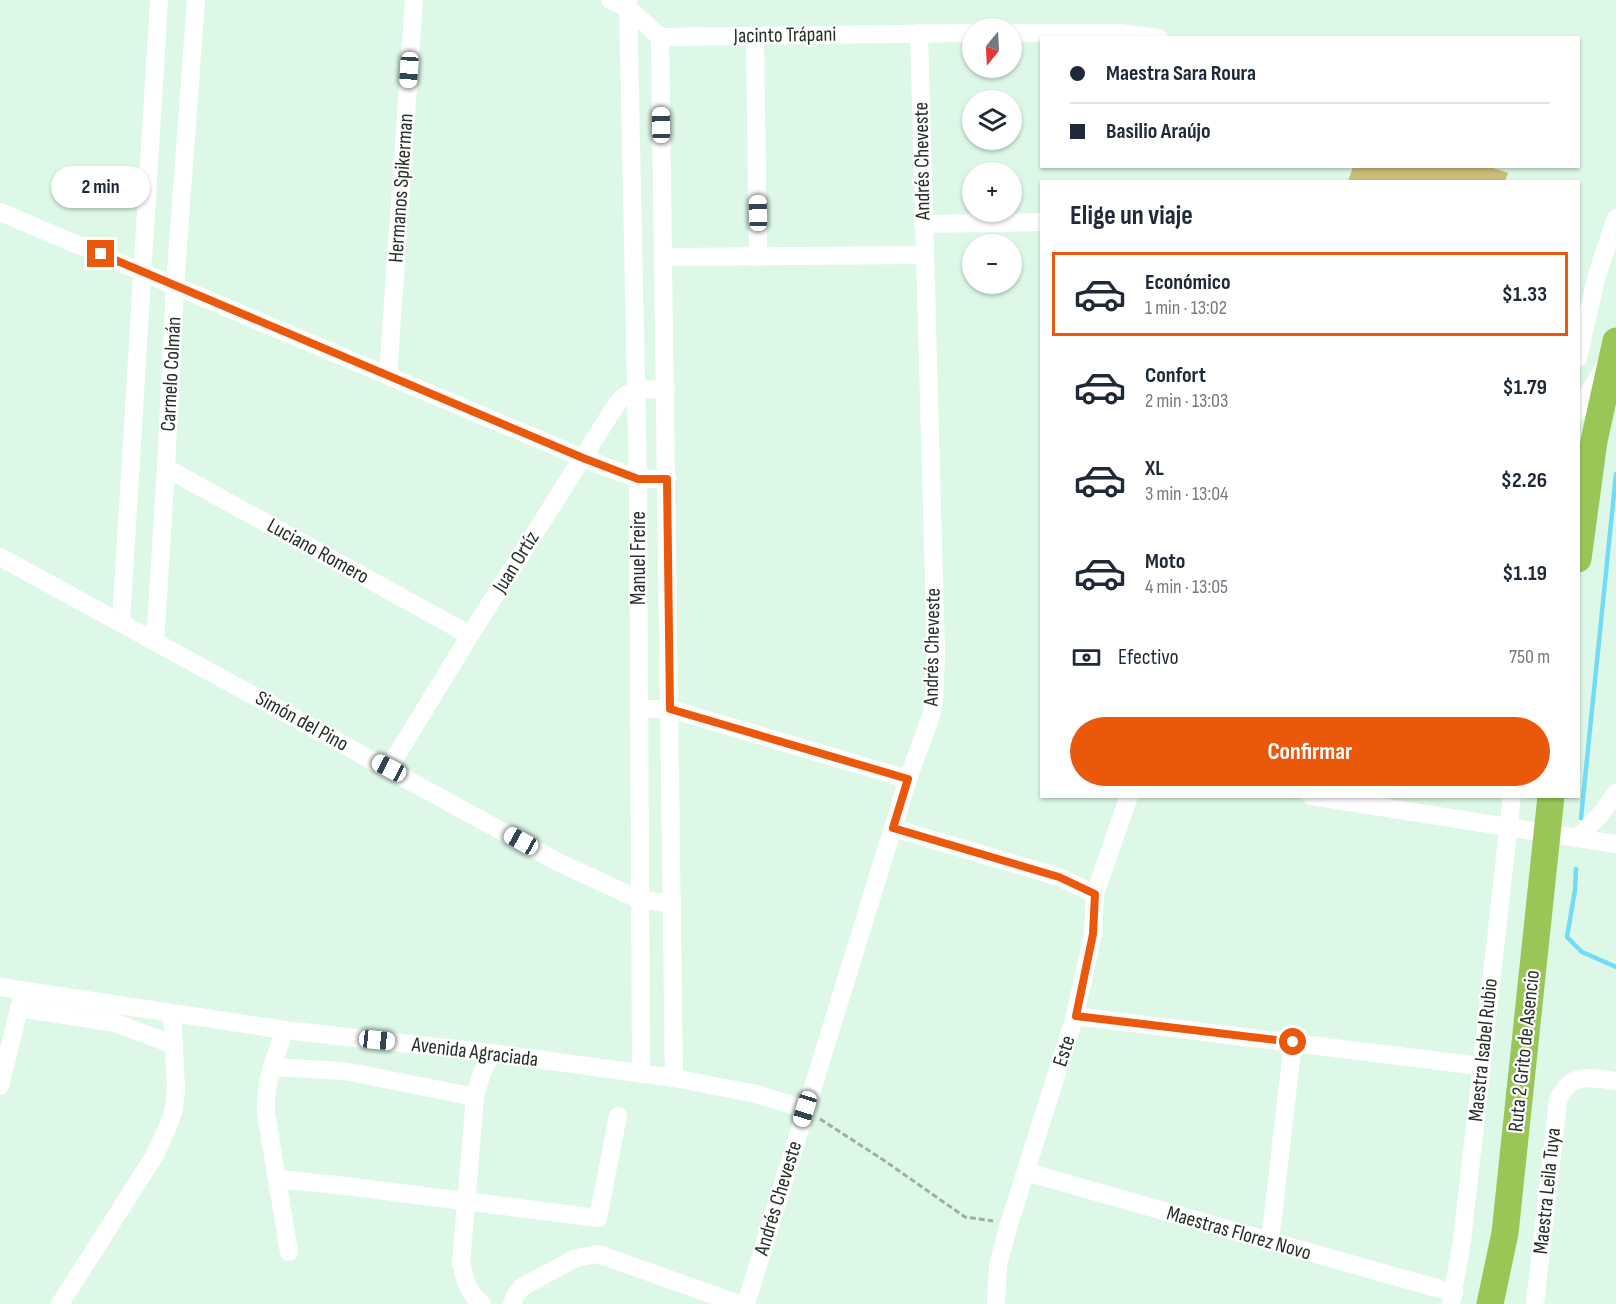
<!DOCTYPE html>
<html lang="es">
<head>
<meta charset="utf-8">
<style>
  body { margin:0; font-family:"Sofia Sans Condensed",sans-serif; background:#f6f6f7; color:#1f2937; height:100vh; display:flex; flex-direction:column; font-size:22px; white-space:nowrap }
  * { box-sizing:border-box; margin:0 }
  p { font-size:20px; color:#747a83 }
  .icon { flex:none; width:33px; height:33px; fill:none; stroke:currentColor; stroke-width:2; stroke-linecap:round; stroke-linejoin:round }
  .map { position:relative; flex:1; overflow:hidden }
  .drawer { position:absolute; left:1040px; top:180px; width:540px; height:618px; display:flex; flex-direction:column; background:#fff; border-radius:0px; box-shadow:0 2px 4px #0004 }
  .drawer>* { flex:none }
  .guide { position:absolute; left:1040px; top:36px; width:540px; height:132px; border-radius:0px; box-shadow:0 2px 4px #0004; display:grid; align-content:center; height:132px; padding:0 30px; background:#fff }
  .needle { width:39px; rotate:198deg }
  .fabs { position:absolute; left:962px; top:18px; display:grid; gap:12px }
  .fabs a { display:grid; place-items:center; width:60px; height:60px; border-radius:50%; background:#fff; box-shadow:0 2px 4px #0004; font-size:30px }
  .end { position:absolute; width:27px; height:27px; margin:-14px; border:8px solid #ea580c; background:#fff; box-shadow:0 0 0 3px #fff }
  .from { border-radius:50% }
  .bubble { position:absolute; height:42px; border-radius:21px; background:#fff; box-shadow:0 2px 4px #0004; font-size:20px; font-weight:700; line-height:42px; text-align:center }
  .car { position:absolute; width:18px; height:36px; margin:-18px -9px; border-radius:8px; box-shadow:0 0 4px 2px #0007; background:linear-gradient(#fff 24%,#345 0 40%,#fff 0 76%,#345 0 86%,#fff 0) }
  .guide b { display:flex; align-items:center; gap:21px; height:57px; font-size:22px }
  .guide b+b { border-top:2px solid #e0e1e3 }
  .guide i { width:15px; height:15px; background:#1f2937 }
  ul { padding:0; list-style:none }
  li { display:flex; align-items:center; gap:18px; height:84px; margin:0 12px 9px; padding:0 18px; border:3px solid transparent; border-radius:0px }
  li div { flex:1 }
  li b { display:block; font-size:22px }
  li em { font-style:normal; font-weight:700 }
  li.selected { border-color:#ea580c }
  li>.icon { width:54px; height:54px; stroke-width:1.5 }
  h2 { padding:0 30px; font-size:27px; line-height:72px }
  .pay { display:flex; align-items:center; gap:15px; height:66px; padding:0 30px; font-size:22px }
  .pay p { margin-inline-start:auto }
  .action { display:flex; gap:12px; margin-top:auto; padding:12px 30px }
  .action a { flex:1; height:69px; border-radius:36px; background:#ea580c; color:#fff; font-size:24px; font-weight:700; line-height:69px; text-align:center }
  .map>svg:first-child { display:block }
  .green { fill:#cbbe7b }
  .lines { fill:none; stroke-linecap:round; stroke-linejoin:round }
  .stream { stroke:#73dcf5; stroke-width:4.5 }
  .path { stroke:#9cb0a3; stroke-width:3; stroke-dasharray:6 3; stroke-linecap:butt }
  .minor { stroke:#fff; stroke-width:18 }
  .highway { stroke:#9ac657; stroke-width:27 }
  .route { stroke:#ea580c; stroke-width:8 }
  .labels { text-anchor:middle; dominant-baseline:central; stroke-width:4.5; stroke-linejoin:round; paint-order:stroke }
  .street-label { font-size:21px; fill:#263029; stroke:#fefefe }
</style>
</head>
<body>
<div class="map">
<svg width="1616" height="1304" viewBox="0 0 1616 1304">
  <rect width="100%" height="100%" fill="#def8e7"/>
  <polygon class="green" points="1487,166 1508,173 1505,181 1348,181 1353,167"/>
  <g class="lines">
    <g class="stream">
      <polyline points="1581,818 1616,474"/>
      <polyline points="1576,869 1575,890 1567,937 1582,952 1616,967"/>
    </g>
    <polyline class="path" points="820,1119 882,1159 965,1217 993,1221"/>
    <g class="minor">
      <polyline points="610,0 627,7 660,37 972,33"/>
      <polyline points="628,0 638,479 641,1074"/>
      <polyline points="1011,33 1119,33 1159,38"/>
      <polyline points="755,36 758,257"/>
      <polyline points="660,37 674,1078"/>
      <polyline points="0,212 583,458 638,479 667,479"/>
      <polyline points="923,224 1041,222"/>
      <polyline points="663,257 924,255"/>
      <polyline points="1578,358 1597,275 1616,218"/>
      <polyline points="388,375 414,0"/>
      <polyline points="1578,412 1604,367"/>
      <polyline points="166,468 470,635"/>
      <polyline points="0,557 558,862 640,900 672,903"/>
      <polyline points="121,622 159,0"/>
      <polyline points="155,641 166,468 175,286 196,0"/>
      <polyline points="639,709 670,709 908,779"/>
      <path d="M389 768 470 635 618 402C633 386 646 390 666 389"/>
      <polyline points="1311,796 1616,844"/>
      <polyline points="893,828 1059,877 1095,894"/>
      <polyline points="1577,838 1599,816 1616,793"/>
      <polyline points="0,987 285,1030 492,1053 674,1078 756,1094 805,1109"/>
      <polyline points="19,1008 116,1023 174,1045"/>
      <polyline points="1075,1016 1480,1066"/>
      <path d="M285 1030C274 1059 265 1081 266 1113L289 1252"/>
      <polyline points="272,1067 344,1071 475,1097"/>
      <polyline points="0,1086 22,997"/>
      <polyline points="1026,1172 1454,1293"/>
      <polyline points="277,1179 338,1185 598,1218 618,1116"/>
      <polyline points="1270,1242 1293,1042"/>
      <polyline points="60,1304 155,1155 169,1124 174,1109 176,1089 172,1014"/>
      <path d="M482 1304C468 1293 465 1280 461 1263L475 1097 482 1072 492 1053"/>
      <polyline points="512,1304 515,1296 522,1287 576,1258 598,1254 739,1304"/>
      <polyline points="746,1304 908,779 931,716 934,701 936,654 919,33"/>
      <polyline points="996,1304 998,1265 1009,1224 1075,1016 1093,934 1095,894 1129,796"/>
      <polyline points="1451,1304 1462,1241 1512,796"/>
      <path d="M1535 1304 1558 1101C1569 1071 1590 1078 1616 1081"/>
    </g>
    <g class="highway">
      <polyline points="1578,559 1594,441 1616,341"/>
      <polyline points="1490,1304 1505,1233 1551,796"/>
    </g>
  </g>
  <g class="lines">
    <polyline class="route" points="101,254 583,458 638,479 667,479 670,709 908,779 893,828 1059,877 1095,894 1093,934 1076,1016 1293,1042"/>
  </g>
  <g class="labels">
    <g class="street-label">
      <text transform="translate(785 35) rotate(-1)">Jacinto Trápani</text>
      <text transform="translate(922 161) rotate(-91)">Andrés Cheveste</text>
      <text transform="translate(401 188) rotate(-86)">Hermanos Spikerman</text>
      <text transform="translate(171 374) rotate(-87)">Carmelo Colmán</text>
      <text transform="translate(318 551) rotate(29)">Luciano Romero</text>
      <text transform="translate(638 558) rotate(-90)">Manuel Freire</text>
      <text transform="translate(516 562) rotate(-58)">Juan Ortíz</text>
      <text transform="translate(932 647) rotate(-89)">Andrés Cheveste</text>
      <text transform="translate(302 721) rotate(29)">Simón del Pino</text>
      <text transform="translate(1483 1050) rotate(-84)">Maestra Isabel Rubio</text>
      <text transform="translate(1064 1051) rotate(-72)">Este</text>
      <text transform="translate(1524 1051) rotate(-84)">Ruta 2 Grito de Asencio</text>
      <text transform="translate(475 1052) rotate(7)">Avenida Agraciada</text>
      <text transform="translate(1547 1191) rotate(-84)">Maestra Leila Tuya</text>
      <text transform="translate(778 1198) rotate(-73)">Andrés Cheveste</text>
      <text transform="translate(1239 1233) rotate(16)">Maestras Florez Novo</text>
    </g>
  </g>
</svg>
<div class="fabs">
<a><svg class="needle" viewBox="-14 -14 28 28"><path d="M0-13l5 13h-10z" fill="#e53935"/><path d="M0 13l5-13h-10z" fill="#747a83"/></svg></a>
<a><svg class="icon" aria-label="layers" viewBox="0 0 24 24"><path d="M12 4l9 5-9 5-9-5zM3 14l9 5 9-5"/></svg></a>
<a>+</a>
<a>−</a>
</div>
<i class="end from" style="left:1293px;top:1042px"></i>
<i class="end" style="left:101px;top:254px"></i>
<div class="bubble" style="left:51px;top:166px;width:99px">2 min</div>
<i class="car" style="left:409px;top:70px;rotate:184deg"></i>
<i class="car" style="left:661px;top:125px;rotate:359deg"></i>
<i class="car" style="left:758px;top:213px;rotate:359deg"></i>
<i class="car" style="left:389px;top:768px;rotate:298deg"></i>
<i class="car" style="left:521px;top:841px;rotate:299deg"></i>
<i class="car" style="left:377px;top:1040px;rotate:96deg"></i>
<i class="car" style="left:805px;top:1109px;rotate:197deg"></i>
<div class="guide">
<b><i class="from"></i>Maestra Sara Roura</b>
<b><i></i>Basilio Araújo</b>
</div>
<section class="drawer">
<h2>Elige un viaje</h2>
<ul>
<li class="selected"><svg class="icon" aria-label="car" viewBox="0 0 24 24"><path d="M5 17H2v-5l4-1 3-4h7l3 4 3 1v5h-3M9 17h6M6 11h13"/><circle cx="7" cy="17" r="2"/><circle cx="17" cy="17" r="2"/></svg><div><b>Económico</b><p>1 min · 13:02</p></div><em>$1.33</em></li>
<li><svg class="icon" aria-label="car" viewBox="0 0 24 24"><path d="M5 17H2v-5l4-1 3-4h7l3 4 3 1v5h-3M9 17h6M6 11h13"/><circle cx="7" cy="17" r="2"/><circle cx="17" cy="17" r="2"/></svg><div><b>Confort</b><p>2 min · 13:03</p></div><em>$1.79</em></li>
<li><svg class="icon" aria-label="car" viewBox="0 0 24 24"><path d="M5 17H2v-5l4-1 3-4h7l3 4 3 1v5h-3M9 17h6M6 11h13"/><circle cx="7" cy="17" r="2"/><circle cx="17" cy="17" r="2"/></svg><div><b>XL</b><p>3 min · 13:04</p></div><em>$2.26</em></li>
<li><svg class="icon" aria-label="car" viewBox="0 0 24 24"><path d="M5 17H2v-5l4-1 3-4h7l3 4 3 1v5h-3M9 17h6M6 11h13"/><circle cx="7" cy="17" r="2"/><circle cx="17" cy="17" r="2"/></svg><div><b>Moto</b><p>4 min · 13:05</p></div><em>$1.19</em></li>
</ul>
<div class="pay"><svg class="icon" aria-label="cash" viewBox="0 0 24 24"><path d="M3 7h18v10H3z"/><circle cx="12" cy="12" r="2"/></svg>Efectivo<p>750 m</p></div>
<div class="action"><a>Confirmar</a></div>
</section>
</div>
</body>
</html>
